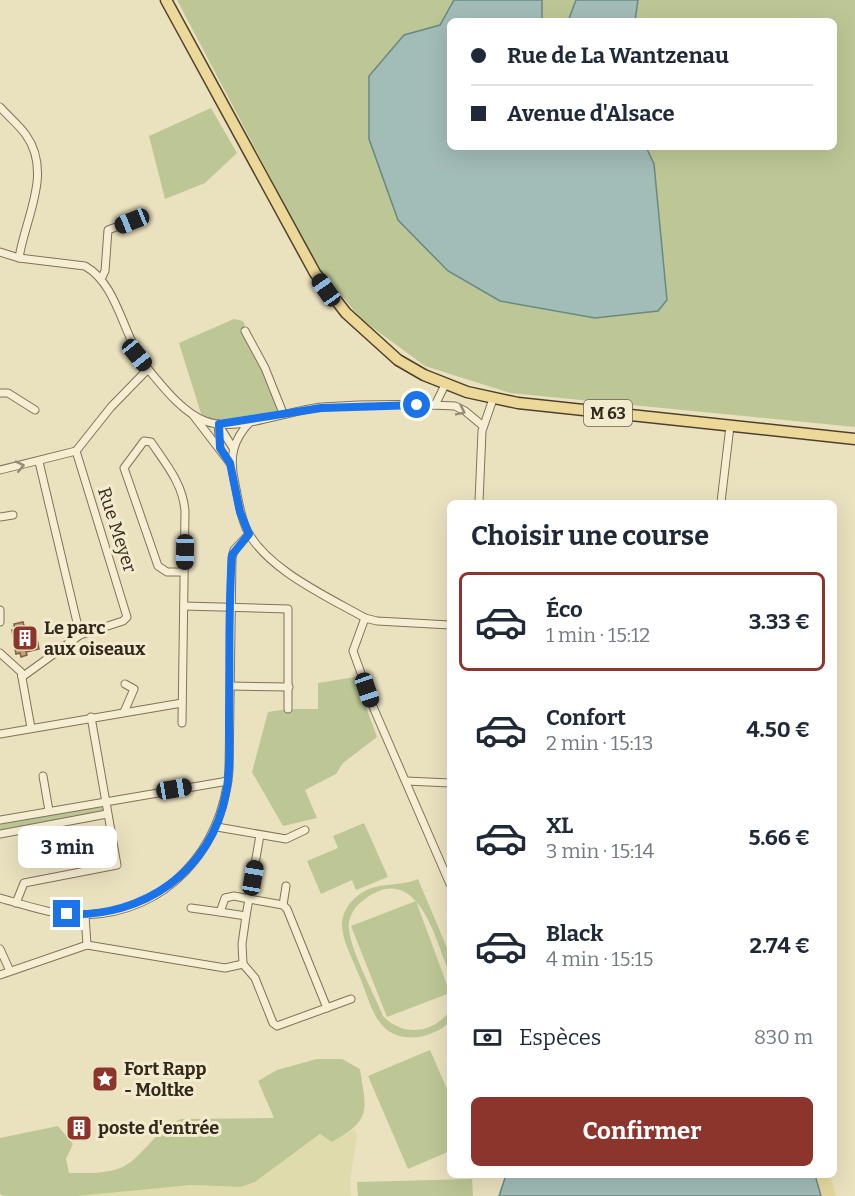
<!DOCTYPE html>
<html lang="fr">
<head>
<meta charset="utf-8">
<style>
  body { margin:0; font-family:Bitter,serif; background:#f6f6f7; color:#1f2937; height:100vh; display:flex; flex-direction:column; font-size:22px; white-space:nowrap }
  * { box-sizing:border-box; margin:0 }
  p { font-size:20px; color:#747a83 }
  .icon { flex:none; width:33px; height:33px; fill:none; stroke:currentColor; stroke-width:2; stroke-linecap:round; stroke-linejoin:round }
  .map { position:relative; flex:1; overflow:hidden }
  .panel { position:absolute; left:447px; top:500px; width:390px; height:678px; display:flex; flex-direction:column; background:#fff; border-radius:9px; box-shadow:0 6px 24px #0002 }
  .panel>* { flex:none }
  .guide { position:absolute; left:447px; top:18px; width:390px; height:132px; border-radius:9px; box-shadow:0 6px 24px #0002; display:grid; align-content:center; height:132px; padding:0 24px; background:#fff }
  .end { position:absolute; width:27px; height:27px; margin:-14px; border:8px solid #1a73e8; background:#fff; box-shadow:0 0 0 3px #fff }
  .from { border-radius:50% }
  .bubble { position:absolute; height:42px; border-radius:9px; background:#fff; box-shadow:0 6px 24px #0002; font-size:20px; font-weight:700; line-height:42px; text-align:center }
  .car { position:absolute; width:18px; height:36px; margin:-18px -9px; border-radius:8px; box-shadow:0 0 4px 2px #0007; background:linear-gradient(#222 24%,#8ab4d8 0 40%,#222 0 76%,#8ab4d8 0 86%,#222 0) }
  .guide b { display:flex; align-items:center; gap:21px; height:57px; font-size:22px }
  .guide b+b { border-top:2px solid #e0e1e3 }
  .guide i { width:15px; height:15px; background:#1f2937 }
  ul { padding:0; list-style:none }
  li { display:flex; align-items:center; gap:18px; height:99px; margin:0 12px 9px; padding:0 12px; border:3px solid transparent; border-radius:9px }
  li div { flex:1 }
  li b { display:block; font-size:22px }
  li em { font-style:normal; font-weight:700 }
  li.selected { border-color:#8c352d }
  li>.icon { width:54px; height:54px; stroke-width:1.5 }
  h2 { padding:0 24px; font-size:27px; line-height:72px }
  .pay { display:flex; align-items:center; gap:15px; height:66px; padding:0 24px; font-size:22px }
  .pay p { margin-inline-start:auto }
  .primary-button { display:flex; gap:12px; margin-top:auto; padding:12px 24px }
  .primary-button a { flex:1; height:69px; border-radius:9px; background:#8c352d; color:#fff; font-size:24px; font-weight:700; line-height:69px; text-align:center }
  .map>svg:first-child { display:block }
  .farmland { fill:#dfdbad }
  .green { fill:#bdc795 }
  .sand { fill:#e5d89e }
  .water { fill:#a2bcb7; stroke:#6a8984; stroke-width:1.5 }
  .building { fill:#c69f78; stroke:#7f5f41; stroke-width:1.5 }
  .lines { fill:none; stroke-linecap:round; stroke-linejoin:round }
  .minor-casing { stroke:#817259; stroke-width:9 }
  .primary-casing { stroke:#4f402d; stroke-width:13 }
  .minor { stroke:#f6eed2; stroke-width:7 }
  .primary { stroke:#ecd999; stroke-width:10 }
  .oneway { stroke:#948c77 }
  .route { stroke:#1a73e8; stroke-width:8 }
  .labels { text-anchor:middle; dominant-baseline:central; stroke-width:6; stroke-linejoin:round; paint-order:stroke }
  .shield { fill:#f2ebce; stroke:#6c6351; stroke-width:1.5 }
  .shield-label { font-size:16px; font-weight:bold; fill:#32291c }
  .street-label { font-size:18px; fill:#32291c; stroke:#f2ebce }
  .poi-label { font-size:18px; font-weight:bold; fill:#32291c; stroke:#f2ebce; text-anchor:start }
</style>
</head>
<body>
<div class="map">
<svg width="855" height="1196" viewBox="0 0 855 1196">
  <rect width="100%" height="100%" fill="#eae1bf"/>
  <polygon class="farmland" points="355,1129 357,1137 350,1180 351,1196 77,1196 192,1185 242,1187 255,1182 321,1134 332,1141"/>
  <g class="green">
    <polygon points="177,0 454,0 440,25 404,35 398,220 654,165 646,147 834,147 834,21 635,21 638,0 855,0 855,427 510,393 425,366 361,319 317,266"/>
    <polygon points="542,0 576,0 568,21 542,21"/>
    <polygon points="211,108 237,153 205,183 165,199 149,136"/>
    <path d="M234 319 243 321 279 410C252 419 231 422 202 417L179 343Z"/>
    <polygon points="355,677 377,737 343,763 336,774 305,790 317,818 283,826 252,772 268,712 288,709 318,709 318,683"/>
    <polygon points="102,805 104,811 0,831 0,822"/>
    <polygon points="364,823 388,877 356,890 352,880 321,894 307,861 338,848 333,836"/>
    <path d="M418 879 450 955V975C436 941 418 860 365 899 355 906 347 917 349 930 352 954 374 993 383 1016 402 1037 434 1034 450 1010V1022C430 1040 395 1046 378 1020 369 1006 365 988 358 973 352 957 341 939 342 922 343 913 348 904 355 898 374 880 397 888 418 879Z"/>
    <polygon points="416,901 450,993 387,1017 351,926"/>
    <polygon points="430,1050 450,1096 450,1151 408,1169 368,1076"/>
    <path d="M317 1059H342L360 1069C366 1110 373 1119 332 1142L320 1134 255 1182 241 1187 192 1185 77 1196H4L0 1194V1138L58 1126 73 1144 66 1159 69 1173C85 1173 105 1174 120 1168 141 1161 155 1129 181 1119L274 1118 258 1081 277 1070Z"/>
    <polygon points="472,1179 473,1196 358,1196 357,1182"/>
  </g>
  <polygon class="sand" points="815,1175 830,1175 836,1196 821,1196"/>
  <g class="water">
    <polygon points="454,0 542,0 542,21 450,21 450,147 646,147 654,164 667,300 658,311 595,318 500,301 448,271 398,220 369,139 369,76 404,35 440,25"/>
    <polygon points="576,0 638,0 635,21 568,21"/>
    <polygon points="506,1175 815,1175 821,1196 499,1196"/>
  </g>
  <polygon class="building" points="23,622 27,636 36,634 39,649 26,652 27,655 21,657 20,653 16,654 12,630 15,630 14,624"/>
  <g class="lines">
    <g class="minor-casing">
      <g id="minor">
        <path d="M0 107C8 116 19 125 26 135 53 173 25 218 19 258"/>
        <path d="M0 252 19 258 85 266C119 285 123 339 148 369 164 388 182 412 205 421 237 433 288 410 322 407 367 404 411 404 455 406L465 411 483 426"/>
        <polyline points="102,277 105,271 108,230 132,221 137,223"/>
        <polyline points="245,331 265,368 283,413"/>
        <polyline points="0,393 8,393 35,410"/>
        <polyline points="435,405 445,385"/>
        <polyline points="193,415 230,463"/>
        <path d="M251 421C232 440 229 458 235 484 238 498 240 514 246 528 264 568 328 597 365 618"/>
        <polyline points="220,448 218,424 233,448"/>
        <polyline points="39,462 80,635"/>
        <polyline points="0,470 76,451 111,407 148,369"/>
        <polyline points="479,502 482,431 493,399"/>
        <polyline points="721,502 730,426"/>
        <polyline points="0,517 13,515"/>
        <polyline points="184,606 288,609 288,709"/>
        <polyline points="0,610 0,622"/>
        <polyline points="450,625 377,621 365,618 353,651 374,709 450,884"/>
        <polyline points="0,653 21,672 31,728"/>
        <polyline points="22,677 80,635 123,621 127,617 76,451"/>
        <polyline points="230,686 289,687"/>
        <polyline points="124,712 134,689 125,684"/>
        <path d="M182 723 185 511C183 484 166 464 151 442L144 441 124 468 158 566 167 572H184"/>
        <polyline points="0,734 182,703"/>
        <polyline points="43,776 49,811"/>
        <polyline points="406,781 450,783"/>
        <polyline points="0,820 228,781"/>
        <polyline points="217,827 286,839 305,830"/>
        <polyline points="0,834 107,814"/>
        <polyline points="260,835 249,899 283,905 287,909 327,1008"/>
        <polygon points="234,896 249,899 246,916 220,912 225,898"/>
        <path d="M0 898C28 906 56 916 85 915 167 912 222 850 229 771L232 558 234 550 249 534"/>
        <polyline points="16,903 24,883 117,865 91,717"/>
        <polyline points="283,905 286,886"/>
        <polyline points="191,908 220,912"/>
        <polyline points="85,915 87,945"/>
        <polyline points="0,949 10,971"/>
        <polyline points="243,964 242,944 246,916"/>
        <polyline points="0,975 87,945 225,968 243,964 255,978 273,1023 277,1026 351,999"/>
      </g>
    </g>
    <g class="primary-casing">
      <polyline id="primary" points="166,0 315,273 346,313 398,360 424,375 467,392 518,403 855,439"/>
    </g>
    <use href="#minor" class="minor"/>
    <use href="#primary" class="primary"/>
  </g>
  <defs><path id="oneway-chevron" d="M-2-3.5L2.5 0L-2 3.5" fill="none" stroke-width="1.6" stroke-linecap="round" stroke-linejoin="round" transform="scale(1.5)"/></defs>
  <g class="oneway">
    <use href="#oneway-chevron" transform="translate(461 411) rotate(26)"/>
    <use href="#oneway-chevron" transform="translate(20 466) rotate(-13)"/>
  </g>
  <g class="lines">
    <path class="route" d="M67 914C143 918 212 871 226 793 231 769 229 744 229 720 230 665 228 610 232 555L249 534 240 512 230 463 220 448 219 424 321 408 417 405"/>
  </g>
  <defs>
    <g id="building-square" transform="scale(1.35)"><rect x="-9" y="-9" width="18" height="18" rx="4" fill="#8c352d" stroke="#f2ebce"/><path d="M-4-6H4V6H1V3H-1V6H-4ZM-2.5-4.3h1.7v1.8h-1.7ZM.8-4.3h1.7v1.8H.8ZM-2.5-1h1.7V.8h-1.7ZM.8-1h1.7V.8H.8Z" fill="#fff"/></g>
    <g id="sight-square" transform="scale(1.35)"><rect x="-9" y="-9" width="18" height="18" rx="4" fill="#8c352d" stroke="#f2ebce"/><path d="M0-6L1.8-2.2L6-1.7L2.9 1.2L3.7 5.4L0 3.3L-3.7 5.4L-2.9 1.2L-6-1.7L-1.8-2.2Z" fill="#fff"/></g>
  </defs>
  <g fill-rule="evenodd">
    <use href="#building-square" x="25" y="638"/>
    <use href="#sight-square" x="105" y="1079"/>
    <use href="#building-square" x="79" y="1128"/>
  </g>
  <g class="labels">
    <rect class="shield" x="584" y="400" width="48" height="26" rx="4.5"/>
    <g class="shield-label">
      <text x="608" y="413">M 63</text>
    </g>
    <g class="street-label">
      <text transform="translate(117 530) rotate(72)">Rue Meyer</text>
    </g>
    <g class="poi-label">
      <text x="44" y="628">Le parc<tspan x="44" dy="21">aux oiseaux</tspan></text>
      <text x="124" y="1069">Fort Rapp<tspan x="124" dy="21">- Moltke</tspan></text>
      <text x="98" y="1128">poste d'entrée</text>
    </g>
  </g>
</svg>
<i class="end from" style="left:417px;top:405px"></i>
<i class="end" style="left:67px;top:914px"></i>
<div class="bubble" style="left:18px;top:826px;width:99px">3 min</div>
<i class="car" style="left:132px;top:221px;rotate:248deg"></i>
<i class="car" style="left:326px;top:290px;rotate:325deg"></i>
<i class="car" style="left:137px;top:355px;rotate:141deg"></i>
<i class="car" style="left:185px;top:552px;rotate:181deg"></i>
<i class="car" style="left:367px;top:690px;rotate:161deg"></i>
<i class="car" style="left:174px;top:789px;rotate:80deg"></i>
<i class="car" style="left:253px;top:878px;rotate:10deg"></i>
<div class="guide">
<b><i class="from"></i>Rue de La Wantzenau</b>
<b><i></i>Avenue d'Alsace</b>
</div>
<section class="panel">
<h2>Choisir une course</h2>
<ul>
<li class="selected"><svg class="icon" aria-label="car" viewBox="0 0 24 24"><path d="M5 17H2v-5l4-1 3-4h7l3 4 3 1v5h-3M9 17h6M6 11h13"/><circle cx="7" cy="17" r="2"/><circle cx="17" cy="17" r="2"/></svg><div><b>Éco</b><p>1 min · 15:12</p></div><em>3.33 €</em></li>
<li><svg class="icon" aria-label="car" viewBox="0 0 24 24"><path d="M5 17H2v-5l4-1 3-4h7l3 4 3 1v5h-3M9 17h6M6 11h13"/><circle cx="7" cy="17" r="2"/><circle cx="17" cy="17" r="2"/></svg><div><b>Confort</b><p>2 min · 15:13</p></div><em>4.50 €</em></li>
<li><svg class="icon" aria-label="car" viewBox="0 0 24 24"><path d="M5 17H2v-5l4-1 3-4h7l3 4 3 1v5h-3M9 17h6M6 11h13"/><circle cx="7" cy="17" r="2"/><circle cx="17" cy="17" r="2"/></svg><div><b>XL</b><p>3 min · 15:14</p></div><em>5.66 €</em></li>
<li><svg class="icon" aria-label="car" viewBox="0 0 24 24"><path d="M5 17H2v-5l4-1 3-4h7l3 4 3 1v5h-3M9 17h6M6 11h13"/><circle cx="7" cy="17" r="2"/><circle cx="17" cy="17" r="2"/></svg><div><b>Black</b><p>4 min · 15:15</p></div><em>2.74 €</em></li>
</ul>
<div class="pay"><svg class="icon" aria-label="cash" viewBox="0 0 24 24"><path d="M3 7h18v10H3z"/><circle cx="12" cy="12" r="2"/></svg>Espèces<p>830 m</p></div>
<div class="primary-button"><a>Confirmer</a></div>
</section>
</div>
</body>
</html>
